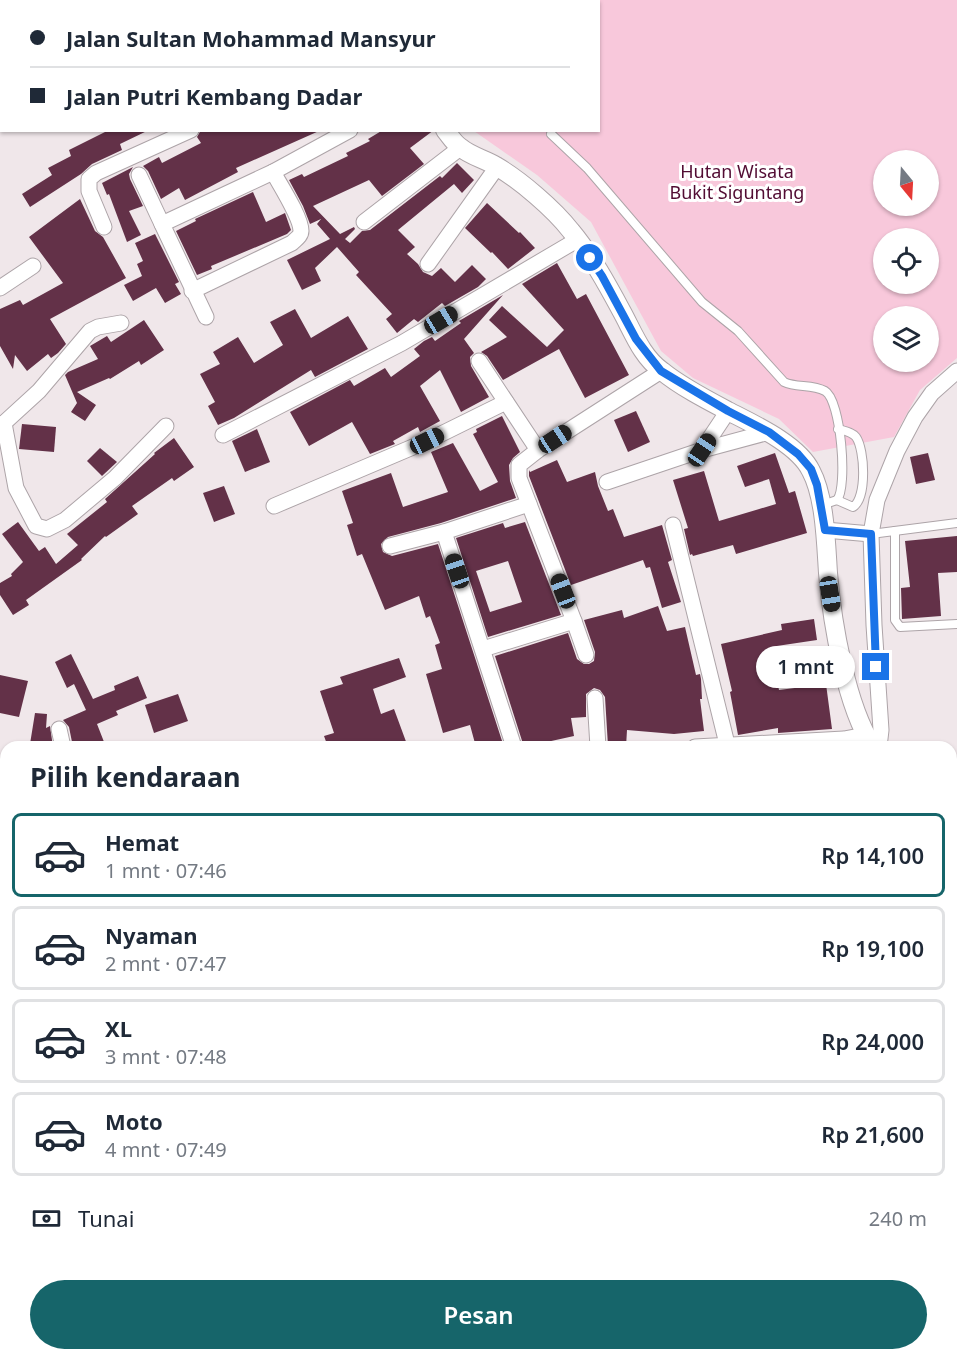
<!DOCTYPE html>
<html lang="id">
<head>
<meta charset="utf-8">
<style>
  body { margin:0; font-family:"Noto Sans",sans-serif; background:#f6f6f7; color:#1f2937; height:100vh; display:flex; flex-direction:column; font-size:22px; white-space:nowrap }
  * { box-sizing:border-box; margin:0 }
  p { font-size:20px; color:#747a83 }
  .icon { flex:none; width:33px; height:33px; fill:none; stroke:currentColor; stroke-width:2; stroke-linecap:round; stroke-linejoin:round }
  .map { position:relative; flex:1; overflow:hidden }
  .drawer { position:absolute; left:0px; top:741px; width:957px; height:620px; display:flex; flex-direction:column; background:#fff; border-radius:18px 18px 0 0; box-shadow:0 2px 4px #0004 }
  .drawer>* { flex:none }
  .banner { position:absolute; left:0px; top:0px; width:600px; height:132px; box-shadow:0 2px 4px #0004; display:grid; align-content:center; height:132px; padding:0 30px; background:#fff }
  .needle { width:39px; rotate:162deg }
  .buttons { position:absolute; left:873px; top:150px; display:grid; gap:12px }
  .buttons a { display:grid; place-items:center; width:66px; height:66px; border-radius:50%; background:#fff; box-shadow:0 2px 4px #0004; font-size:30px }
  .end { position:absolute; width:27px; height:27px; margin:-14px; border:8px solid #1a73e8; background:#fff; box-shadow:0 0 0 3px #fff }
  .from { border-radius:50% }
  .bubble { position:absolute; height:42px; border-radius:21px; background:#fff; box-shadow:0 2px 4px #0004; font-size:20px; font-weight:600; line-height:42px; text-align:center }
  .car { position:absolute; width:18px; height:36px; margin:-18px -9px; border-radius:8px; box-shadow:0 0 4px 2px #0007; background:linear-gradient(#222 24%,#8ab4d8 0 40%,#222 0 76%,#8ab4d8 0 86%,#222 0) }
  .banner b { display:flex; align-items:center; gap:21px; height:57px; font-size:22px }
  .banner b+b { border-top:2px solid #e0e1e3 }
  .banner i { width:15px; height:15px; background:#1f2937 }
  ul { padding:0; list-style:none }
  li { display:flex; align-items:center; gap:18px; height:84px; margin:0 12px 9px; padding:0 18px; border:3px solid #e0e1e3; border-radius:9px }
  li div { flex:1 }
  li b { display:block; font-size:22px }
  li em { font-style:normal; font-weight:600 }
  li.active { border-color:#16656a }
  li>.icon { width:54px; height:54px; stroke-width:1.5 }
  h2 { padding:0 30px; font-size:27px; line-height:72px }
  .pay { display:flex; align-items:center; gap:15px; height:66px; padding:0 30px; font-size:22px }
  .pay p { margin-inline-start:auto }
  .cta { display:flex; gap:12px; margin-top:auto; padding:12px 30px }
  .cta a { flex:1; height:69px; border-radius:36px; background:#16656a; color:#fff; font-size:24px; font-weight:600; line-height:69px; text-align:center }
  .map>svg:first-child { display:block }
  .green { fill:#f8c8db; fill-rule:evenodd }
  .building { fill:#633148; fill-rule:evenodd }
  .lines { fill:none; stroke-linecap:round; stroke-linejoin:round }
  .service-casing { stroke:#ada4a8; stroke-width:10 }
  .minor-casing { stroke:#ada4a8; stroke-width:17 }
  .tertiary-casing { stroke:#ada4a8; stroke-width:20 }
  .secondary-casing { stroke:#ada4a8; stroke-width:23 }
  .trunk-casing { stroke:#c6c5c5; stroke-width:26 }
  .path { stroke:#8d8789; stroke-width:3; stroke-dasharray:1.5 4.5; stroke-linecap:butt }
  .service { stroke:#fff; stroke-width:8 }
  .minor { stroke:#fff; stroke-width:15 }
  .tertiary { stroke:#fff; stroke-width:18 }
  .secondary { stroke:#fff; stroke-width:21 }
  .trunk { stroke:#ecb2cb; stroke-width:24 }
  .route { stroke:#1a73e8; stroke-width:8 }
  .labels { text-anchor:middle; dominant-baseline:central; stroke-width:6; stroke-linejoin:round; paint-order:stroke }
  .park-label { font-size:18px; fill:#520c33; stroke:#fff }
</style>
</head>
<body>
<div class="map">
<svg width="957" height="1360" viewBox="0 0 957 1360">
  <rect width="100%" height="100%" fill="#f0e7ea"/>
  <path class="green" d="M386 0H957V358L920 390 894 437 813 452 779 419 693 378 661 351 591 222 537 175 474 131 598 130V2ZM884 160H928V206H884ZM884 238H928V284H884ZM884 316H928V362H884Z"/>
  <g class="building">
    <polygon points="109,130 149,130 120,144 122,150 92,164 81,174 30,207 22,194 52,175 48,168 71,156 69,150"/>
    <polygon points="201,130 319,130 319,131 236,168 238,172 185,200 179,188 161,199 148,171 143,166 159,157 162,163 201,143 197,137"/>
    <polygon points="383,130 434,130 410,148 424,164 382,196 369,180 313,206 340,234 354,227 355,229 345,239 350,243 362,231 370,230 440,176 442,178 457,163 474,180 462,193 454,184 398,230 415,247 407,254 418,264 423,272 432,276 441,268 455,282 472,265 486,279 478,287 445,306 442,303 418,322 414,319 397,333 386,319 392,314 356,275 359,272 337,247 315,268 321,281 302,290 287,260 330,239 317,224 321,219 310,224 303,206 289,180 302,174 304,177 348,156 346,153 370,141 368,139"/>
    <polygon points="133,167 129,174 130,179 143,206 129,211 141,235 127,242 109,194 107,195 102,183"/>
    <polygon points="253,192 266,222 285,213 291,230 287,234 211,266 212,269 197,275 176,231 196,221 195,219"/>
    <polygon points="80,199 95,231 103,237 126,278 50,319 66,344 58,353 51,358 48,354 27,371 15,355 13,369 0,346 0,309 20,300 23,305 63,283 29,237"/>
    <polygon points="487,203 519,233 520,232 535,248 508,269 492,252 491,253 465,228"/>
    <polygon points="155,234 179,282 175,284 181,294 165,303 156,288 133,301 124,285 142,276 137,264 143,261 135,243"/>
    <polygon points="557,263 577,299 586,294 629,375 585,398 559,349 503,380 487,356 481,352 507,337 489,320 502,306 547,347 564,330 522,284"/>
    <polygon points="503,295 464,339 474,353 470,357 471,366 489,397 461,412 440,370 420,386 440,421 420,432 418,427 393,441 395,444 370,454 352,422 309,446 290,412 350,380 354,386 385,368 391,377 420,356 414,349 424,341 432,337 435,341 461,323 459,321"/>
    <polygon points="295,309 311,338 348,316 368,349 315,377 311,370 234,418 218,425 208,406 215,402 200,374 220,364 213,352 238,337 254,363 283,345 270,322"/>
    <polygon points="144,320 164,350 141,365 139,361 110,379 109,378 77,392 96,405 85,421 71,412 77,403 65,375 68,372 98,359 90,346 107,336 111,342"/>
    <polygon points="636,411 650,442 628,452 614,420"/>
    <polygon points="502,416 520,452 513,458 509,465 510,481 516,498 441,523 388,537 381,544 383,552 392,556 438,544 504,747 476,747 470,725 443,733 426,674 442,669 435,645 440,643 430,616 426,618 419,596 385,610 362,554 357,556 347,525 353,523 342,491 391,473 403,507 448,492 431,452 453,443 480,491 498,482 473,434 477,432 476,429"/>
    <polygon points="22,424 56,427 54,452 19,449"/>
    <polygon points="257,429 270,462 245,472 232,441"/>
    <polygon points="174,438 194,467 174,481 172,478 132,506 138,514 106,537 105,536 81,559 82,560 26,600 29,605 13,615 0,595 0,583 12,576 11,574 23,562 2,534 18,522 39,551 45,547 56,564 78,545 67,534 107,502 105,499 155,454 154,453"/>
    <polygon points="100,448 117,462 102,476 87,461"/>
    <polygon points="775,453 789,493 795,491 807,533 736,554 733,545 693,556 692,554 690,555 684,529 688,528 673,480 704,471 719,521 776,504 769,479 745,487 737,466"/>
    <polygon points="928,453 935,480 916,484 910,457"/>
    <polygon points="557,460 567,482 595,472 598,486 608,511 613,509 624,537 662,525 672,560 668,562 681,602 662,608 650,567 646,568 643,560 571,585 529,476 529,470 530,472"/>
    <polygon points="224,486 235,514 214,522 203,493"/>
    <path d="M525 522 561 615 488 637 456 538 503 523 505 528ZM508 561 522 602 490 612 476 571Z"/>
    <polygon points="957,536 957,572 938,573 941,616 902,619 901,588 910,587 905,541"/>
    <polygon points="658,606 667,631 685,627 696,675 700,674 701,679 702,699 700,699 704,731 674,734 627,730 626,747 608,746 605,697 600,690 594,688 586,694 586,717 571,718 574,736 524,747 495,656 568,633 577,659 584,664 589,664 594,661 595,652 584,620 622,610 624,618"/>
    <polygon points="814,619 817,640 770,647 779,690 826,684 832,729 778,733 778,728 738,735 730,692 732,691 721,644 782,630 781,624"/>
    <polygon points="71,654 93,699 115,690 114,686 138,676 147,698 116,711 118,715 97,724 106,747 73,747 69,727 63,720 86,710 74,684 67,688 55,662"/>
    <polygon points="399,658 406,677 373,689 381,714 394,709 408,747 328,747 324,736 334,733 320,691 343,684 340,677"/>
    <polygon points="0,675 28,681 19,717 0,713"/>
    <polygon points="178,694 188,721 154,733 145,705"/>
    <polygon points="35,713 47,714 46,728 50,726 53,747 30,744"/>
  </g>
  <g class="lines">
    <g class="service-casing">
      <g id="service">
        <path d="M551 134 587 168 702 302 738 331 784 382C796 388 812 384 825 391 841 400 848 487 837 500L822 505"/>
        <path d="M837 500 853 507C867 498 865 450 856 437 852 432 845 431 838 429"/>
        <polyline points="895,531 895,620 900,627 957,624"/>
        <polyline points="871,534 957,523"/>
        <polyline points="951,801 957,788"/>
        <polyline points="0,1250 6,1244"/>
      </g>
    </g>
    <g class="minor-casing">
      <g id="minor">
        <polyline points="32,2 34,0"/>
        <polyline points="0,27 2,25"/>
        <polyline points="139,175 162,224"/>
        <polyline points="364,222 460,148"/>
        <polyline points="104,227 89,191 89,179 96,173 191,130"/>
        <polyline points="428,264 497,167"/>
        <polyline points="0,288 33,266"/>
        <path d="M192 291 292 243C296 239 301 236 301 231 301 217 280 185 273 172"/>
        <polyline points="206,317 162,224 273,172 350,130"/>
        <polyline points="479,361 538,450"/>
        <polyline points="4,423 39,391 90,331 98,327 121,323"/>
        <polyline points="0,426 4,423 16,488 36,526 47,529 65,520 115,478 166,426"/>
        <polyline points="223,435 402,343 577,240"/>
        <polyline points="702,450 728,411"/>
        <polyline points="607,482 702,450 769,432"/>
        <polyline points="274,506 427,441 506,402"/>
        <polyline points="673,525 727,744"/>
        <polyline points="825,530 871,534"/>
        <polyline points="444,532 514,747"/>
        <polyline points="390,546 444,532 529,504"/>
        <polyline points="574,621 586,655"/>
        <polyline points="483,649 574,621 519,478 519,465 538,450 661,371"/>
        <polyline points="595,698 598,747"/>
        <polyline points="59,729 63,747"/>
        <polyline points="695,747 844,739 865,735"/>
        <polyline points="879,747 881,730 874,625 871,534 877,500 897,451 915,417 932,393 957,371"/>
        <polyline points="5,844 6,845"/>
        <polyline points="0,979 6,980"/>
        <polyline points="951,1029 957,1030"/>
        <polyline points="951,1171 957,1169"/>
        <polyline points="0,1303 6,1297"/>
        <polyline points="418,1354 419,1360"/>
      </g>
    </g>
    <g class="tertiary-casing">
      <g id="tertiary">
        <polyline points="363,0 364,2"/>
        <path d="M445 130C450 136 454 143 460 147 470 156 485 159 496 166 520 180 554 209 571 231 591 255 607 284 622 312 633 332 642 357 662 371 680 386 707 400 728 411 753 424 798 444 811 471 825 497 826 543 828 573 832 622 846 706 873 747"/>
      </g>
    </g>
    <g class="secondary-casing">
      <polyline id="secondary" points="812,1360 813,1354"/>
    </g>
    <g class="trunk-casing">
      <g id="trunk">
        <polyline points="951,1278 957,1287"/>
        <polyline points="951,1302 957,1311"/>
      </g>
    </g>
    <polyline class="path" points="951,880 957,881"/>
    <use href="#service" class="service"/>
    <use href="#minor" class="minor"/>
    <use href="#tertiary" class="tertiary"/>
    <use href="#secondary" class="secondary"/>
    <use href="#trunk" class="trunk"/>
  </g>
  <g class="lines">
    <polyline class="route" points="590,258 602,276 636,339 661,371 728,411 769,432 798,454 811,469 817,485 825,530 871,534 876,667"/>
  </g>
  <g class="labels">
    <g class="park-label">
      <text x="737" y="171">Hutan Wisata<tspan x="737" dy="21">Bukit Siguntang</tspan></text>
    </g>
  </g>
</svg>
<div class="buttons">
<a><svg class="needle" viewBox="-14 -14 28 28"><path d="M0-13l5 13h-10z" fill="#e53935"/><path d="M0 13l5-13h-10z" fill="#747a83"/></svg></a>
<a><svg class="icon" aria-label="locate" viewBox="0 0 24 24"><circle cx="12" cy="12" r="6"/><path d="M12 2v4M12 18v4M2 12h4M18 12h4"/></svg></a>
<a><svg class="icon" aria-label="layers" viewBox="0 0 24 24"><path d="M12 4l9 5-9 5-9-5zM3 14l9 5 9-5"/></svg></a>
</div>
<i class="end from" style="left:590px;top:258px"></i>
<i class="end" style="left:876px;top:667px"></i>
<div class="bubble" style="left:756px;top:646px;width:99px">1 mnt</div>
<i class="car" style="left:441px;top:320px;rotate:59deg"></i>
<i class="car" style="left:555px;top:439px;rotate:57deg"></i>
<i class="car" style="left:427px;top:441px;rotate:64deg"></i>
<i class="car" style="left:702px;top:450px;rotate:34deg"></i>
<i class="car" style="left:457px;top:571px;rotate:341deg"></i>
<i class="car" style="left:563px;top:591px;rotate:339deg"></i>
<i class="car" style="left:830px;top:594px;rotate:171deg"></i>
<div class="banner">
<b><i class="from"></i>Jalan Sultan Mohammad Mansyur</b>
<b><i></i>Jalan Putri Kembang Dadar</b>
</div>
<section class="drawer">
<h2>Pilih kendaraan</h2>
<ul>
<li class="active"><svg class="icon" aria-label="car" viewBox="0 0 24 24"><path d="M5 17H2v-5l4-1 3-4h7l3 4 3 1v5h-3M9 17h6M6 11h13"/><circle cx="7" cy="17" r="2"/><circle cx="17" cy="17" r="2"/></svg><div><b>Hemat</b><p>1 mnt · 07:46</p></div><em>Rp 14,100</em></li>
<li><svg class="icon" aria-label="car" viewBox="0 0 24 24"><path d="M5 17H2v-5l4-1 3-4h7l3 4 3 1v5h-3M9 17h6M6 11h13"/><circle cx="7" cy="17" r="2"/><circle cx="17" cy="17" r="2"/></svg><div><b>Nyaman</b><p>2 mnt · 07:47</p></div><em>Rp 19,100</em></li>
<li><svg class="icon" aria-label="car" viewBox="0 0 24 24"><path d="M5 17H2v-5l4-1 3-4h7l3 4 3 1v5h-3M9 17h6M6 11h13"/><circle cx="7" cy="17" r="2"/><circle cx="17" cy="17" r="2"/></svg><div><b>XL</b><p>3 mnt · 07:48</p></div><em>Rp 24,000</em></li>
<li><svg class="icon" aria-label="car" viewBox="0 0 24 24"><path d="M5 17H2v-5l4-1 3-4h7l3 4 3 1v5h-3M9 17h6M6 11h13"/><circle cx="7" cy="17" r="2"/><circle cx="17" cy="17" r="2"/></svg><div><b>Moto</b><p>4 mnt · 07:49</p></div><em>Rp 21,600</em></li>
</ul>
<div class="pay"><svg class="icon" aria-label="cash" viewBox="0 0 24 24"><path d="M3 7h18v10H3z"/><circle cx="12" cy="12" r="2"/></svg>Tunai<p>240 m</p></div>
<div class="cta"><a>Pesan</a></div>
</section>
</div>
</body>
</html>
